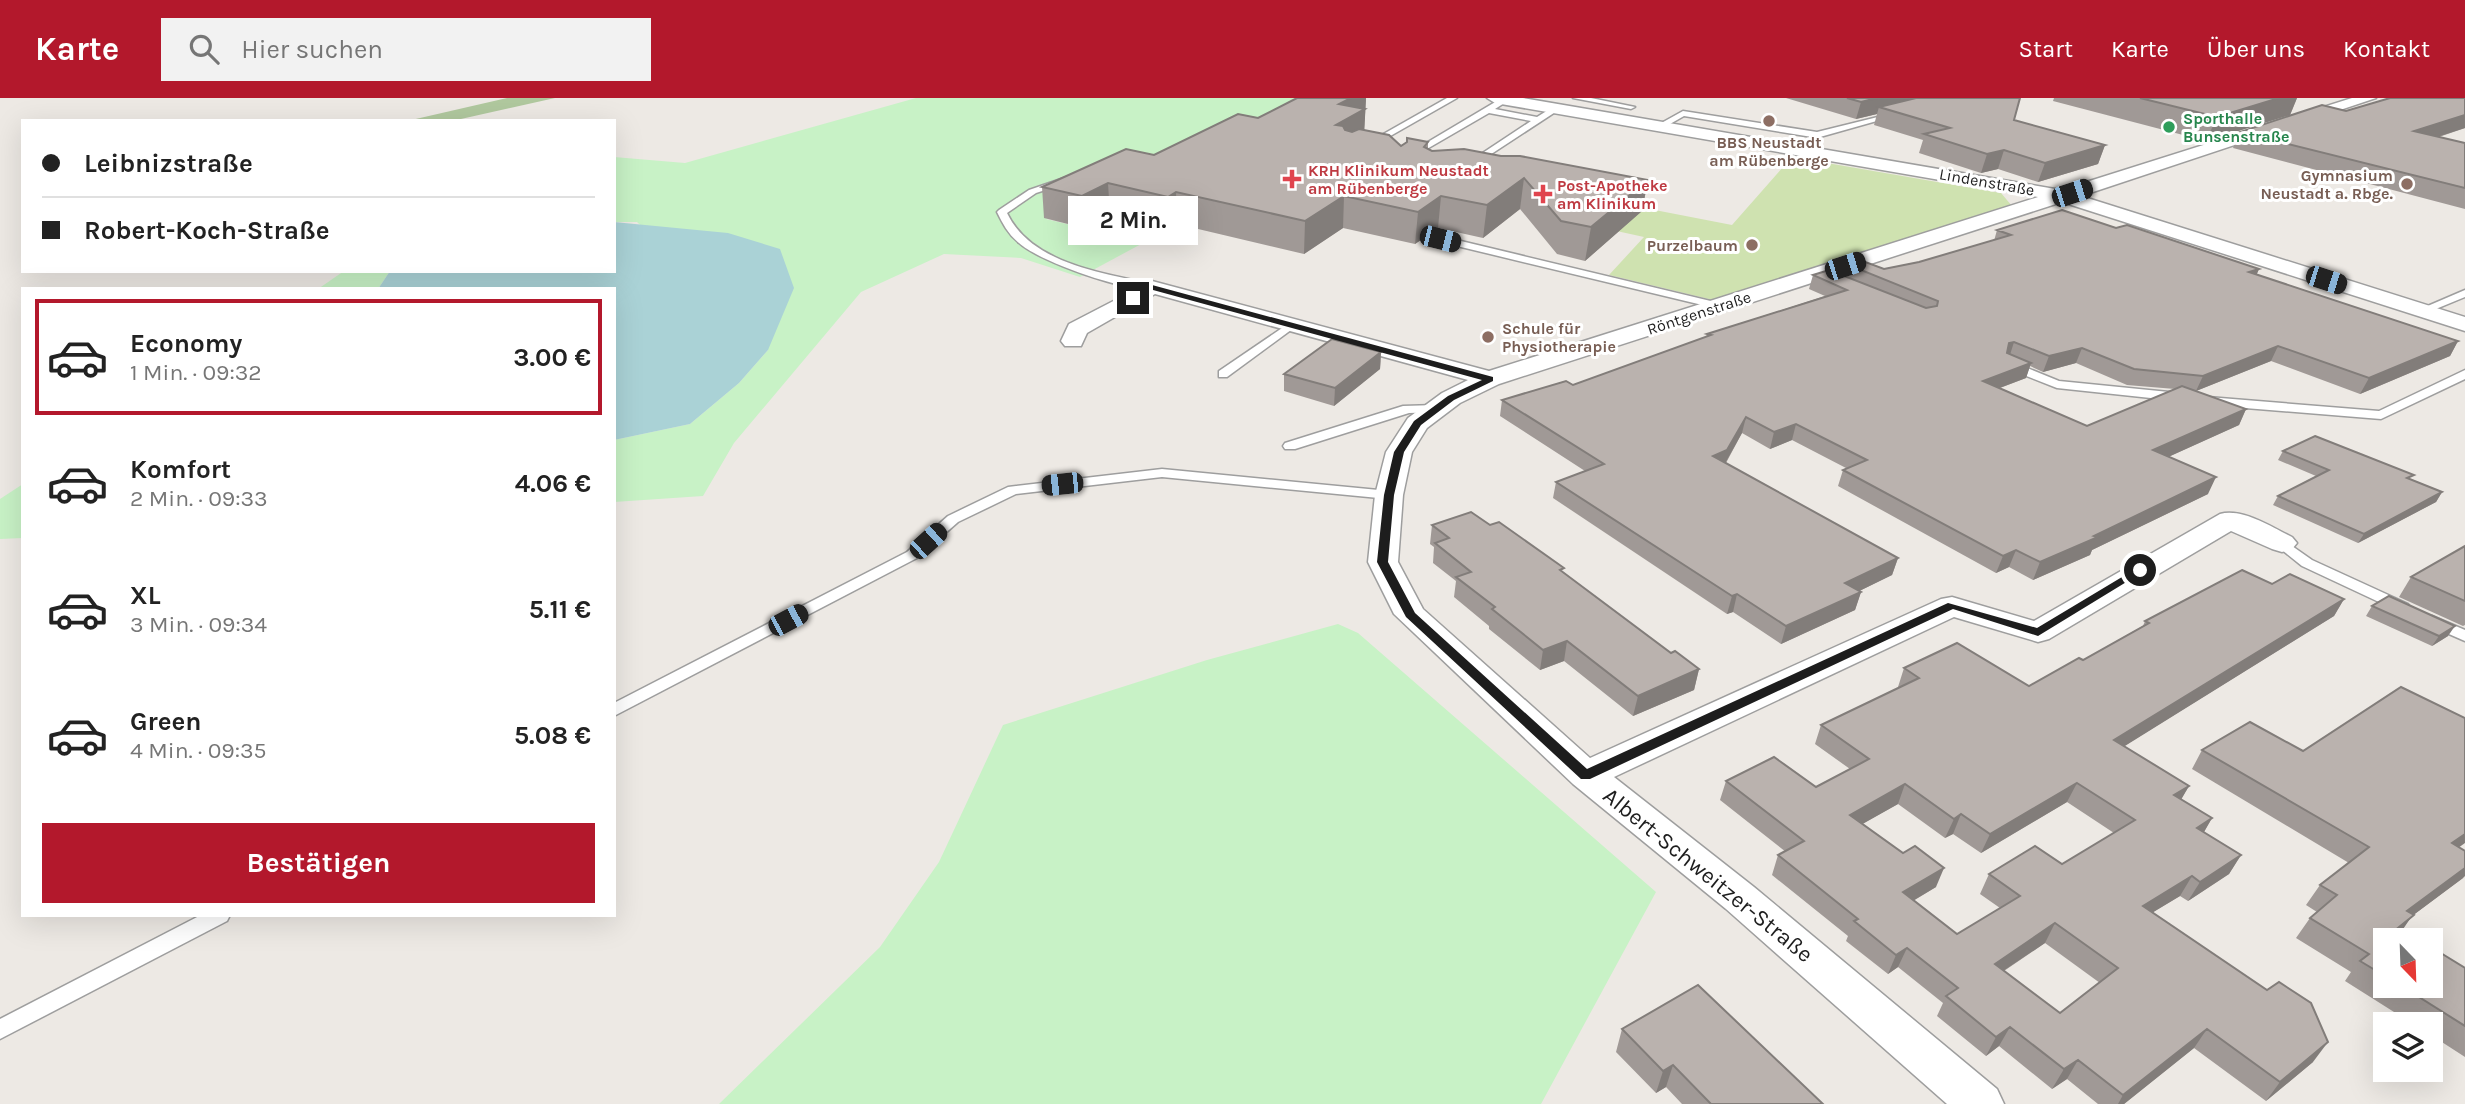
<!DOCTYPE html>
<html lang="de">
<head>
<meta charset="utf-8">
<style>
  body { margin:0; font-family:Karla,sans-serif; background:#f2f2f2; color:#222; height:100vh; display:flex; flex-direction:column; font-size:26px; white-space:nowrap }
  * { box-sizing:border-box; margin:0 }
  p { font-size:23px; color:#767676 }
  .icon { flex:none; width:38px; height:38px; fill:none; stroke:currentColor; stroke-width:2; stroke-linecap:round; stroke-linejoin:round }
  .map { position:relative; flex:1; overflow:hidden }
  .side { position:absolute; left:21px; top:189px; width:595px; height:630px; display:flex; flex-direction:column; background:#fff; border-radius:0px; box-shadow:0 7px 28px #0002 }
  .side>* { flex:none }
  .guide { position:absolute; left:21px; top:21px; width:595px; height:154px; border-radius:0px; box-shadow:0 7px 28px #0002; display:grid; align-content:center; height:154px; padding:0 21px; background:#fff }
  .needle { width:46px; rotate:157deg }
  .tools { position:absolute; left:2373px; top:830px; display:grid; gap:14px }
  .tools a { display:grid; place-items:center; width:70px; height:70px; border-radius:0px; background:#fff; box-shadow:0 7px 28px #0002; font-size:35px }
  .end { position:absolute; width:32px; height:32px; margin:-16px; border:9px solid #1d1d1d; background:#fff; box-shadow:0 0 0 4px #fff }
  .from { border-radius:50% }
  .bubble { position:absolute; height:49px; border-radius:0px; background:#fff; box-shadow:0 7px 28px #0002; font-size:23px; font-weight:700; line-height:49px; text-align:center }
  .car { position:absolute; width:21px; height:42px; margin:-21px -10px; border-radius:9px; box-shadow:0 0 5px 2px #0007; background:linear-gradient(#222 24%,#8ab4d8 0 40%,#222 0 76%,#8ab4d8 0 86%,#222 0) }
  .guide b { display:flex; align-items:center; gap:24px; height:66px; font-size:26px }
  .guide b+b { border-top:2px solid #e0e0e0 }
  .guide i { width:18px; height:18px; background:#222 }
  ul { padding:12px 0 0; list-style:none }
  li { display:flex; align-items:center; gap:21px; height:116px; margin:0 14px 10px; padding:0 7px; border:4px solid transparent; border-radius:0px }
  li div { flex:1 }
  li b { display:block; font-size:26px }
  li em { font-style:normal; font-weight:700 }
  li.active { border-color:#b3182c }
  li>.icon { width:63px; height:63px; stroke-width:1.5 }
  .primary-button { display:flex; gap:14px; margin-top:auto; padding:14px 21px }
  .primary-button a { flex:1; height:80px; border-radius:0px; background:#b3182c; color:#fff; font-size:28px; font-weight:700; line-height:80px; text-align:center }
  header { display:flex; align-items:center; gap:42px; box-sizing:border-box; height:98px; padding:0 35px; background:#b3182c; color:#fff }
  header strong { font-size:33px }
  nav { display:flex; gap:38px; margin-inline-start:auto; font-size:24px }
  .search { width:490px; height:63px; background:#f2f2f2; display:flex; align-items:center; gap:18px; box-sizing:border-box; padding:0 24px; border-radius:0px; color:#767676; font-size:26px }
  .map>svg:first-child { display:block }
  .grass { fill:#cfe2b0 }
  .forest { fill:#b0c89e }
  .park { fill:#c8f2c6 }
  .water { fill:#aad2d6 }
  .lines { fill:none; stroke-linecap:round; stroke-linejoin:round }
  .service-casing { stroke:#9e9e9e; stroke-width:3 }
  .minor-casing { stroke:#9e9e9e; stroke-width:3 }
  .service { fill:#fff; fill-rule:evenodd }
  .minor { fill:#fff; fill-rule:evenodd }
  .wall { fill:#a09996; fill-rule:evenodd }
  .shaded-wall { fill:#827d7a }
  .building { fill:#bab2ae; stroke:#827d7a; stroke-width:2; fill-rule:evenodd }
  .route { fill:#1d1d1d }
  .education-dot { fill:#8d6e63; stroke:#fff; stroke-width:2.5 }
  .leisure-dot { fill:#2e9e5b; stroke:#fff; stroke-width:2.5 }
  .health-dot { fill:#e0444e; stroke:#fff; stroke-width:2.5 }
  .labels { text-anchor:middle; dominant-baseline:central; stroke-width:6; stroke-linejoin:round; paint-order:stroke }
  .far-leisure-label { font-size:16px; font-weight:bold; fill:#27864d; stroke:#fff; text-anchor:start }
  .far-education-label { font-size:16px; font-weight:bold; fill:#785e54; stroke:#fff; text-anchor:end }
  .far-health-label { font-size:16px; font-weight:bold; fill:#be3a42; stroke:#fff; text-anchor:start }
  .far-street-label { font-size:16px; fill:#1d1d1d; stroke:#fff }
  .near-street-label { font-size:23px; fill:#1d1d1d; stroke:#fff }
</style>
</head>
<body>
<header>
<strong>Karte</strong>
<div class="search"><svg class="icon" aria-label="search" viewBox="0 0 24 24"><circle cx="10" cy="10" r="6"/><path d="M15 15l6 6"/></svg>Hier suchen</div>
<nav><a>Start</a><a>Karte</a><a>Über uns</a><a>Kontakt</a></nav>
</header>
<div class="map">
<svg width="2465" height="1006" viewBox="0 0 2465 1006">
  <rect width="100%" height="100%" fill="#ede9e4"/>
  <polygon class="grass" points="1792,59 2001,95 2012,108 1713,202 1609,177 1644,139 1571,123 1598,101 1732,127"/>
  <polygon class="forest" points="507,0 555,0 452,23 407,23"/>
  <g class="park">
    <polygon points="916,0 1351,0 1046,121 1084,130 1110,117 1169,131 1080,179 1021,160 944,156 861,194 734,345 703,398 614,404 614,342 690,326 739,285 768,252 637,124 614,124 614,59 685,65"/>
    <polygon points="344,173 390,173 378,191 318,191"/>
    <polygon points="23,386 23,440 0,441 0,401"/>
    <polygon points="1338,526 1358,535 1656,794 1541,1006 719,1006 880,849 939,764 1003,627 1207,562"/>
  </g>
  <polygon class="water" points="614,124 728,135 780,151 794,190 768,252 739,285 690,326 614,342 614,191 378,191 390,173 614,173"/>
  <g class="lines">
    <g class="service-casing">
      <g id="service">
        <polygon points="1447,0 1457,0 1371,49 1364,47"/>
        <polygon points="1502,0 1509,2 1495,11 1537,19 1553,9 1560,11 1473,68 1466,66 1531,23 1489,15 1413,59 1406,57"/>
        <polygon points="1573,0 1591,0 1635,9 1631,11"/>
        <polygon points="1683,13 1817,34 1894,15 1898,17 1820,39 1813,53 1809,56 1805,53 1812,39 1684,18 1663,30 1656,28"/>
        <path d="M1067 79 1072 82 1070 84 1036 95 1007 115C1032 167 1105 175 1156 187V191C1128 195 1040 164 1019 145 1008 136 1003 126 997 114L999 112 1029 92Z"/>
        <polygon points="1440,138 1719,205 1725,208 1719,211 1436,143 1436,139"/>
        <polygon points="2465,192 2465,199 2426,215 2416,213"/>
        <polygon points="1291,224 1295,225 1295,229 1227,279 1219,279 1219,273"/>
        <polygon points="2010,263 2059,283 2179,295 2185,299 2179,303 2057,290 2006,270 2004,267"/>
        <polygon points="2465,272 2465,281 2381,321 2208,307 2202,303 2208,299 2379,313"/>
        <polygon points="1436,307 1442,311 1441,314 1409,315 1295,351 1285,351 1283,348 1285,345 1403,308"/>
        <polygon points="1162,371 1389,393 1396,397 1389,401 1162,379 1016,396 958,424 917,460 614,618 614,605 907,454 948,418 1008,389"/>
        <polygon points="2282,441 2312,462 2408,506 2410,509 2402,514 2396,512 2302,468 2277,448 2275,445"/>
        <polygon points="2432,518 2465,532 2465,543 2426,526 2424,523 2426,520"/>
        <polygon points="201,817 230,817 227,823 0,941 0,921"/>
      </g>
    </g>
    <g class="minor-casing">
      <path id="minor" d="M1487 0H1523L2061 92 2352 0H2376L2081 98 2465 219V233L2062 104 1499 286 1460 305 1427 330 1412 354 1403 397 1398 464 1423 511 1590 660 1941 501 1952 499 2034 523 2220 416C2243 410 2271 429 2292 439L2297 445 2292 451 2282 454 2272 451 2231 433 2049 541 2038 544 1954 519 1614 679 1754 789 1997 991 2004 1006H1947L1726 811 1573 686 1394 516 1368 464 1375 397 1386 354 1408 320 1442 295 1468 282 1155 196 1087 235 1081 248H1065L1061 243 1069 226 1152 183 1489 273 2038 99 1495 5Z"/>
    </g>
    <use href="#service" class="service"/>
    <use href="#minor" class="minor"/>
  </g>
  <g class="wall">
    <polygon points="1366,0 1364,32 1401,48 1428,44 1428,51 1432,53 1501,58 1648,82 1642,113 1585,163 1557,156 1520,111 1483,140 1438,130 1415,146 1343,130 1304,156 1177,126 1169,131 1110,117 1084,130 1044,120 1042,89 1154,57 1258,20"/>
    <polygon points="1786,0 2020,0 2014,22 2105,47 2098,66 2038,84 1998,71 1981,75 1919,55 1923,42 1874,27 1877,16 1856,21"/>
    <polygon points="2054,0 2297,0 2290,17 2206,43 2053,3"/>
    <polygon points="2465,0 2465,30 2439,39 2465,45 2465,111 2233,50 2240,34 2346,13"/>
    <path d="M2116 130 2259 171 2256 177 2458 243 2450 258 2360 296 2271 263 2196 293 2246 311 2239 327 2168 359 2208 396 2092 452 2090 457 2033 482 2009 469 1996 475 1838 388 1843 372 1846 370 1792 342 1770 351 1742 335 1726 365 1898 460 1892 477 1859 493 1861 494 1855 512 1781 546 1733 514 1727 516 1553 400 1556 384 1585 373 1500 318 1502 302 1573 287 1706 239 1707 236 1825 198 1809 191 1813 177 1843 178 1846 166 1884 171 1919 164 1994 143 1997 132ZM2076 265 2127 287 2175 291 2087 328 2000 290 2026 280 2030 268 2043 274Z"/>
    <polygon points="1381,254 1380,271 1334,308 1284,293 1284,276"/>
    <polygon points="2283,353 2411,381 2442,394 2436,404 2358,445 2273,407 2278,398 2316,378 2278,362"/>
    <polygon points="1432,427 1490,427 1563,474 1671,555 1699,571 1694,592 1633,618 1564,563 1540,572 1489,531 1489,528 1454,499 1456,483 1433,465 1434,449 1430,446"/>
    <polygon points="2465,448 2465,527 2463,528 2399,499 2411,479"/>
    <path d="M2272 486 2344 501 2334 518 2124 648 2189 688 2181 701 2212 720 2204 734 2241 757 2229 776 2188 803 2180 798 2153 814 2313 964 2266 1003 2194 950 2124 1006H2098L2067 981 2052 991 1999 948 1986 958 1937 918 1943 905 1898 869 1888 876 1846 843 1848 838 1772 777 1778 757 1786 754 1720 702 1726 683 1816 689 1850 671 1815 646 1821 627 1899 590 1898 589 1904 570 2029 588 2083 562 2143 528 2145 523ZM2067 704 2114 735 2062 766 1989 776 1980 796 2000 810 1957 836 1913 803 1936 789 1862 726 1898 706 1945 740 1953 736 1981 755ZM2045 845 2100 885 2060 915 2004 873Z"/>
    <polygon points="2372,508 2448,538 2432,548 2366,518"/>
    <polygon points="2202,652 2459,749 2463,780 2412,818 2385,842 2385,887 2431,887 2465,870 2465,959 2431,937 2431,926 2413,926 2345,883 2351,874 2296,840 2310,820 2317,814 2306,807 2320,787 2349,765 2192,671"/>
    <polygon points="1622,931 1823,1006 1682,1006 1666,989 1656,995 1616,954"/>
  </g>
  <g class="shaded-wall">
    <polygon points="1351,0 1366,0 1364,39 1335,56 1339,6"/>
    <polygon points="1877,0 1941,0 1879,9 1877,16 1856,21 1861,4"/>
    <polygon points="2279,0 2297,0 2290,17 2206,43 2217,19"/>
    <polygon points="2465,17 2465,30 2406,49 2414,33"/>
    <polygon points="2105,47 2098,66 2038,84 2045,65"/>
    <polygon points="2004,52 1998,71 1981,75 1987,56"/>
    <polygon points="1524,80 1520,111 1483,140 1487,107"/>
    <polygon points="1648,82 1642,113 1585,163 1591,129"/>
    <polygon points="1108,85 1110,117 1084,130 1082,98"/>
    <polygon points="1176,94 1177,126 1169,131 1168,99"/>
    <polygon points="1344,98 1343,130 1304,156 1305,123"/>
    <polygon points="1441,98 1438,130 1415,146 1418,114"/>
    <polygon points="2259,171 2253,185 2249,174"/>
    <polygon points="2458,243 2450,258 2360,296 2369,280"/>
    <polygon points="2014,244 2009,260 2003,260 2009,245"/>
    <polygon points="2278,248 2271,263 2196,293 2203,278"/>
    <polygon points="2082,250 2076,265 2043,274 2049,258"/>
    <polygon points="1381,254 1380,271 1334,308 1335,290"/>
    <polygon points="2031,265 2026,280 1978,298 1983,283"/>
    <polygon points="2246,311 2239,327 2146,369 2153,352"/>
    <polygon points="1746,319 1742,335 1723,369 1713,358"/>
    <polygon points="1796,326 1792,342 1770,351 1774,334"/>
    <polygon points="2216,379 2208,396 2092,452 2090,457 2033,482 2040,464"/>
    <polygon points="2442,394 2436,404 2358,445 2364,436"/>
    <polygon points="2016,452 2009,469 1996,475 2003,458"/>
    <polygon points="1898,460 1892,477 1839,503 1845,485"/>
    <polygon points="1861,494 1855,512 1781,546 1786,528"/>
    <polygon points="1737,496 1733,514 1727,516 1732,498"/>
    <polygon points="2344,501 2334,518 2104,661 2114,642"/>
    <polygon points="2455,528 2448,538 2432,548 2439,538"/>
    <polygon points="1567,543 1564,563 1540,572 1543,552"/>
    <polygon points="1699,571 1694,592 1633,618 1638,598"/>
    <polygon points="2077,685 2067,704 1981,755 1990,736"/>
    <polygon points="1905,686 1898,706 1843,737 1850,717"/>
    <polygon points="2189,688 2178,707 2174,697"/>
    <polygon points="1961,716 1953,736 1945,740 1954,721"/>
    <polygon points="2212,720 2201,739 2197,730"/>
    <polygon points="2465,736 2465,745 2437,765 2452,745"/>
    <polygon points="2241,757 2229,776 2188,803 2200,784"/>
    <polygon points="1944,770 1936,789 1894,814 1903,794"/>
    <polygon points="2465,770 2465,778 2463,780 2412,818 2399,837 2389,842 2407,813"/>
    <polygon points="2192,778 2180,798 2132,827 2143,808"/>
    <polygon points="2055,825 2045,845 1985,885 1995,866"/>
    <polygon points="1907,850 1898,869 1888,876 1896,857"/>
    <polygon points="2010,929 1999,948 1986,958 1996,939"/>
    <polygon points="2207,931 2194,950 2124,1006 2118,1006 2123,997"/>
    <polygon points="2328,944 2313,964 2266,1003 2280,984"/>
    <polygon points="2078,962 2067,981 2052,991 2064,971"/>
    <polygon points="1673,967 1666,989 1656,995 1663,973"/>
  </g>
  <g class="building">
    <polygon points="1297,0 1351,0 1339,6 1365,11 1336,27 1343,28 1345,32 1352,34 1359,31 1389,37 1401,48 1407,44 1407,40 1428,44 1424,49 1432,53 1464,51 1501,58 1520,58 1648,82 1591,129 1561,123 1524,80 1487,107 1441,98 1418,114 1344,98 1305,123 1176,94 1168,99 1108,85 1082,98 1042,89 1126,51 1154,57 1238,16 1258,20"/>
    <polygon points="1847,0 1877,0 1861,4"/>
    <polygon points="1916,0 2020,0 2014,22 2105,47 2045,65 2004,52 1987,56 1924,36 1950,30 1879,9"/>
    <polygon points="2140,0 2279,0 2217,19"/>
    <polygon points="2390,0 2465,0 2465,17 2414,33 2465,45 2465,90 2240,34 2322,7 2346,13"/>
    <polygon points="2062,112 2116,130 2127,127 2259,171 2249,174 2458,243 2369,280 2278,248 2203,278 2134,271 2082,250 2049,258 2014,244 2009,245 2007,255 2031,265 1983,283 2087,328 2182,288 2246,311 2153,352 2216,379 2094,438 2098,439 2040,464 2016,452 2003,458 1843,372 1867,362 1796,326 1774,334 1746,319 1727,352 1713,358 1898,460 1845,485 1861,494 1786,528 1737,496 1732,498 1556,384 1604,366 1502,302 1566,283 1573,287 1711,237 1707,236 1847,192 1813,177 1829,172 1926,210 1937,208 1938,203 1846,166 1860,162 1884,171 1919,164 2011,137 1997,132"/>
    <polygon points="1332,241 1381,254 1335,290 1284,276"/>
    <polygon points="2315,338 2414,377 2407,380 2442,394 2364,436 2278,398 2329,372 2283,353"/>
    <polygon points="1471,414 1490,427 1499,424 1564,470 1560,472 1671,555 1675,553 1699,571 1638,598 1567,543 1543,552 1492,511 1495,509 1456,479 1471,474 1435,445 1449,440 1432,427"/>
    <polygon points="2465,448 2465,503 2411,479"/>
    <path d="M2242 472 2272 486 2290 476 2344 501 2114 642 2189 688 2174 697 2212 720 2197 730 2241 757 2200 784 2192 778 2143 808 2267 892 2279 884 2311 905 2328 944 2280 984 2207 931 2123 997 2078 962 2064 971 2010 929 1996 939 1946 898 1958 890 1907 850 1896 857 1854 823 1858 821 1778 757 1804 743 1726 683 1774 659 1816 689 1869 661 1821 627 1919 580 1904 570 1957 545 2029 588 2079 560 2083 562 2149 525 2145 523ZM2077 685 2135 722 2062 766 2035 748 1989 776 2020 798 1957 836 1903 794 1944 770 1915 748 1903 755 1850 717 1905 686 1954 721 1961 716 1990 736ZM2055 825 2118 870 2060 915 1995 866Z"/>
    <polygon points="2389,498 2455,528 2439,538 2372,508"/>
    <polygon points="2401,589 2465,620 2465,736 2452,745 2465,753 2465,770 2407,813 2414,817 2398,830 2418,842 2385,842 2385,878 2360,863 2369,856 2310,820 2337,797 2320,787 2369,749 2202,652 2250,624 2303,653"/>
    <polygon points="2431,849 2465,870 2465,928 2400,887 2431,887"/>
    <polygon points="1698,887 1823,1006 1711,1006 1673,967 1663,973 1622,931"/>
  </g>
  <polygon class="route" points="1152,187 1493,279 1493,283 1454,302 1421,327 1404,354 1394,397 1388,464 1415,515 1587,671 1948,505 2037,530 2137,470 2146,472 2038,538 1953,511 1590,681 1581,681 1406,519 1377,464 1384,397 1394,354 1414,323 1448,298 1482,282 1153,192 1136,201 1129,200"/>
  <g class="education-dot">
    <circle cx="1769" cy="23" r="7"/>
    <circle cx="2407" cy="86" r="7"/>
    <circle cx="1752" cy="147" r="7"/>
    <circle cx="1488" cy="239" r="7"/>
  </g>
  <circle class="leisure-dot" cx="2169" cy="29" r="7"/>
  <g class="health-dot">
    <path d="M1288.5 70.5h7v7h7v7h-7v7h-7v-7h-7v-7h7z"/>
    <path d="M1539.5 85.5h7v7h7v7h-7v7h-7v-7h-7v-7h7z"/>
  </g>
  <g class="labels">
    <g class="far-leisure-label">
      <text x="2183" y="20">Sporthalle<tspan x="2183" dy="18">Bunsenstraße</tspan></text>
    </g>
    <g class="far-education-label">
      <text x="1769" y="44" text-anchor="middle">BBS Neustadt<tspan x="1769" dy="18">am Rübenberge</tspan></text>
      <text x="2393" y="77">Gymnasium<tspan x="2393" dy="18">Neustadt a. Rbge.</tspan></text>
      <text x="1738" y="147">Purzelbaum</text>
      <text x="1502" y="230" text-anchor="start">Schule für<tspan x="1502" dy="18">Physiotherapie</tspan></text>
    </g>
    <g class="far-health-label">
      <text x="1308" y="72">KRH Klinikum Neustadt<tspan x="1308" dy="18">am Rübenberge</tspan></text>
      <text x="1557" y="87">Post-Apotheke<tspan x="1557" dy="18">am Klinikum</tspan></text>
    </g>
    <g class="far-street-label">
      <text transform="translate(1987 84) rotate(10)">Lindenstraße</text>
      <text transform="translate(1699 215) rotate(-18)">Röntgenstraße</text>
    </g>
    <g class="near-street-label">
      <text transform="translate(1708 777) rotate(39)">Albert-Schweitzer-Straße</text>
    </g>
  </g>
</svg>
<div class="tools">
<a><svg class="needle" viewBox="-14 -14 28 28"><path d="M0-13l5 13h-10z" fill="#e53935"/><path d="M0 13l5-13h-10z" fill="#767676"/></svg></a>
<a><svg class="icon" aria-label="layers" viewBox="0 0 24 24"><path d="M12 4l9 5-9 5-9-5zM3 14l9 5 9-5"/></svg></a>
</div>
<i class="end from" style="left:2140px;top:472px"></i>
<i class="end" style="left:1133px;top:200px"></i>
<div class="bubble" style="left:1068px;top:98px;width:130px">2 Min.</div>
<i class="car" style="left:2072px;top:95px;rotate:72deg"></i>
<i class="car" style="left:1440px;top:141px;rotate:104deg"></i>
<i class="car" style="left:1845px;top:168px;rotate:72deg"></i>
<i class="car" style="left:2326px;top:182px;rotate:108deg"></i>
<i class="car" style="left:1062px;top:386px;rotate:264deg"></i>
<i class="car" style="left:928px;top:443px;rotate:48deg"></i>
<i class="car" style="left:788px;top:522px;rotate:62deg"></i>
<div class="guide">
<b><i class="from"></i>Leibnizstraße</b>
<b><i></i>Robert-Koch-Straße</b>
</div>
<section class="side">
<ul>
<li class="active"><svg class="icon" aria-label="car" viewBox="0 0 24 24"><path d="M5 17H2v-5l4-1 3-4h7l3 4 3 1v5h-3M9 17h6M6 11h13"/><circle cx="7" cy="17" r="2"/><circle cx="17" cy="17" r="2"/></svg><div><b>Economy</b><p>1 Min. · 09:32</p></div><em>3.00 €</em></li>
<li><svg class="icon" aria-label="car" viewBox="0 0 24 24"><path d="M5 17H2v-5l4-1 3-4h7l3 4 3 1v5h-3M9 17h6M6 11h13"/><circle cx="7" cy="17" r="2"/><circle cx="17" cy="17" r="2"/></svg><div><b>Komfort</b><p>2 Min. · 09:33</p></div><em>4.06 €</em></li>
<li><svg class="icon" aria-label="car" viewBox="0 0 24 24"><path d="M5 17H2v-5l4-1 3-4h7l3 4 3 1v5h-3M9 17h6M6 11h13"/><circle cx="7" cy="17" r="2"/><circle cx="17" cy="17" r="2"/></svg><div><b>XL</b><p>3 Min. · 09:34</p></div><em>5.11 €</em></li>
<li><svg class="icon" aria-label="car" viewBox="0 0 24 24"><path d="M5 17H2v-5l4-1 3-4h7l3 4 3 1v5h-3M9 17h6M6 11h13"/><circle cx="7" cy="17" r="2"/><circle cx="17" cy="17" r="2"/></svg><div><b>Green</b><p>4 Min. · 09:35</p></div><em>5.08 €</em></li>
</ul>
<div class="primary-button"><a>Bestätigen</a></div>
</section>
</div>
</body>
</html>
